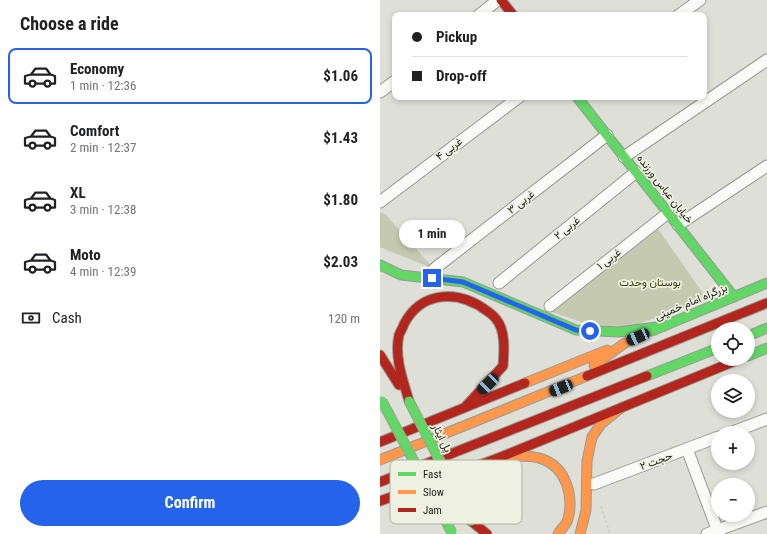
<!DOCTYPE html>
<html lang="en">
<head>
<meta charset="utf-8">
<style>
  body { margin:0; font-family:"Roboto Condensed",Vazirmatn,sans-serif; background:#f6f6f6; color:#202124; height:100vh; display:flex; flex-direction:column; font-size:15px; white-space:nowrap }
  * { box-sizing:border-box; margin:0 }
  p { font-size:13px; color:#757577 }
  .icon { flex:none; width:22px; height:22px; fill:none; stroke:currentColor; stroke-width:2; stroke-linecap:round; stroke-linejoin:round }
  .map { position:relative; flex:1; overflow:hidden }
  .drawer { display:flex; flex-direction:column; background:#fff; width:380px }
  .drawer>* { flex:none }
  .top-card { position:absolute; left:12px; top:12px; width:315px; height:88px; border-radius:8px; box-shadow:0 2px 6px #0003; display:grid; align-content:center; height:88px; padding:0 20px; background:#fff }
  .buttons { position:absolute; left:331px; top:322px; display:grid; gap:8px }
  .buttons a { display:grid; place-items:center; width:44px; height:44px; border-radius:50%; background:#fff; box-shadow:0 2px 6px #0003; font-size:20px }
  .end { position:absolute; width:18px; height:18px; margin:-9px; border:5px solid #2563eb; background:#fff; box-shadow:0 0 0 2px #fff }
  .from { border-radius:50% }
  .bubble { position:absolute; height:28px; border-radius:14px; background:#fff; box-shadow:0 2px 6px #0003; font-size:13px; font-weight:700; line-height:28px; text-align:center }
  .car { position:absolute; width:12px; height:24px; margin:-12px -6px; border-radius:5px; box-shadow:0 0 3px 1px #0007; background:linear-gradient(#222 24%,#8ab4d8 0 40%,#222 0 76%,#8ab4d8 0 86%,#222 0) }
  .top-card b { display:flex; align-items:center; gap:14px; height:38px; font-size:15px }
  .top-card b+b { border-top:1px solid #e0e0e0 }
  .top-card i { width:10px; height:10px; background:#202124 }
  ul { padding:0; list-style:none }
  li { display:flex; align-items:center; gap:12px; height:56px; margin:0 8px 6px; padding:0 12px; border:2px solid transparent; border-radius:8px }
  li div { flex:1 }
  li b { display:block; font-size:15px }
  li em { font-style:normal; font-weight:700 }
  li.active { border-color:#2563eb }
  li>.icon { width:36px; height:36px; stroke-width:1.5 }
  h2 { padding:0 20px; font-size:18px; line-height:48px }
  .pay { display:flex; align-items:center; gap:10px; height:44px; padding:0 20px; font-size:15px }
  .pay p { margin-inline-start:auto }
  .action { display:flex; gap:8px; margin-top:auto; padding:8px 20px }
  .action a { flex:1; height:46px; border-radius:24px; background:#2563eb; color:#fff; font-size:16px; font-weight:700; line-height:46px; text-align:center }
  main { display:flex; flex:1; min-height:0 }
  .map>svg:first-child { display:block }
  .green { fill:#c5c9b0 }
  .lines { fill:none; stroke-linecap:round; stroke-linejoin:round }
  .street-casing { stroke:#979893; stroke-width:13 }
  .fast-casing { stroke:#979893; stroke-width:11 }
  .slow-casing { stroke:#979893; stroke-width:11 }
  .jam-casing { stroke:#979893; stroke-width:11 }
  .path { stroke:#cbccca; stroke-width:1.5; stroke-dasharray:3 2; stroke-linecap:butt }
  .street { stroke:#fafaf9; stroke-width:11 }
  .fast { stroke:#63d668; stroke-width:9 }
  .slow { stroke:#ff974d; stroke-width:9 }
  .jam { stroke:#b3261e; stroke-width:9 }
  .fast-bridge-casing { stroke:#9ea08f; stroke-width:11; stroke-linecap:butt }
  .fast-bridge { stroke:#63d668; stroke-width:9 }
  .route { stroke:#2563eb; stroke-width:5 }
  .labels { text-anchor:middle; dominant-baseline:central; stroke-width:3.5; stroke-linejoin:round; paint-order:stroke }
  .street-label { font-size:11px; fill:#1d1d18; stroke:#eef1e1 }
  .park-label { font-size:11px; fill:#363b00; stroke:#eef1e1 }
  .key { fill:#eef1e1; stroke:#afb1a5; stroke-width:1 }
  .key-label { font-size:11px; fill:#1d1d18 }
</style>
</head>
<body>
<main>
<section class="drawer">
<h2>Choose a ride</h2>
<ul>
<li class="active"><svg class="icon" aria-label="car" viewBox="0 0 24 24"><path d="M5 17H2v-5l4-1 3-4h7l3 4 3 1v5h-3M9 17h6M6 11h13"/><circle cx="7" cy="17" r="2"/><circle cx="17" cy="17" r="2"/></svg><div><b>Economy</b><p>1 min · 12:36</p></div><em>$1.06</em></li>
<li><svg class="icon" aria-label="car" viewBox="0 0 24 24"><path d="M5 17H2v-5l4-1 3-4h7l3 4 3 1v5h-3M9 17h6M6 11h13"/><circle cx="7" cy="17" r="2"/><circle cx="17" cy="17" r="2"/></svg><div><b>Comfort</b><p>2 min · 12:37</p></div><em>$1.43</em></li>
<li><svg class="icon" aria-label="car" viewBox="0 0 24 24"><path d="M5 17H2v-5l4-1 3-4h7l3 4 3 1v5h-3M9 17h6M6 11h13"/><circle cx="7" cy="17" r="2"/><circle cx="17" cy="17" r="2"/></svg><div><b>XL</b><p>3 min · 12:38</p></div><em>$1.80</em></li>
<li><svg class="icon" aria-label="car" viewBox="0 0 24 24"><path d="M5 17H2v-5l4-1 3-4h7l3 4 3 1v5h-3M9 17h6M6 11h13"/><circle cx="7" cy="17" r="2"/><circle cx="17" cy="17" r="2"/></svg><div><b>Moto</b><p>4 min · 12:39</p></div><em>$2.03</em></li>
</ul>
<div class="pay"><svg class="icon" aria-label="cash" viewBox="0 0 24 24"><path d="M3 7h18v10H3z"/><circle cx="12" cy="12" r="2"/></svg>Cash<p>120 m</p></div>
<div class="action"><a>Confirm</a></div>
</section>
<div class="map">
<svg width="387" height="534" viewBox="0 0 387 534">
  <rect width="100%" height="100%" fill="#dee0d8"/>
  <g class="green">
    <polygon points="0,213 5,214 54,269 0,247"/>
    <polygon points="278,229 327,299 250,327 219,328 169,311"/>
  </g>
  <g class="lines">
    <g class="street-casing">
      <g id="street">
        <polyline points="99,15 118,0"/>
        <polyline points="299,15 320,0"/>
        <polyline points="0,92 15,81"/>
        <polyline points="244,157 387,60"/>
        <polyline points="0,202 139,97"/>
        <polyline points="298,225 387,166"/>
        <polyline points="54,269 227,135"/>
        <polyline points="119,283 256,172"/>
        <polyline points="170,306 288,213"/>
        <polyline points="350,433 387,419"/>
        <polyline points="307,449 339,534"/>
        <polyline points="214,484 338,437"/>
        <polyline points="327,534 387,512"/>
      </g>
    </g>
    <g class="fast-casing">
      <g id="fast">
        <polyline points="197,97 354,297"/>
        <polyline points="0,265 21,275 83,282 196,330 239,332 284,326"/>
        <polyline points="272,331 387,283"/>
        <polyline points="368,336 387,328"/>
        <polyline points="368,356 387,348"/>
        <polyline points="267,376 338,348"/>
      </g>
    </g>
    <g class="slow-casing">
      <g id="slow">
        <polyline points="214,365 245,343"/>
        <polyline points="145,383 227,350"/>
        <path d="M116 459C131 457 148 454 162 459 186 467 194 496 188 519 187 524 181 529 178 534"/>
        <polyline points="0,460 207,376"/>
        <polyline points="200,534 206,510 207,461 212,437 221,424 242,407"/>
      </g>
    </g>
    <g class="jam-casing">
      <g id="jam">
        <polyline points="121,0 133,15"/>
        <polyline points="0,355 19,385"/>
        <polyline points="207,376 387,303"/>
        <path d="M29 401C23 380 14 357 19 335 20 332 23 328 24 324 42 290 79 290 107 311 110 313 114 316 116 319 126 330 124 353 123 366L86 406"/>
        <polyline points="0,442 145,383"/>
        <polyline points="0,482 267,376"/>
        <polyline points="0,501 116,459 360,359"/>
        <polyline points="91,521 107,534"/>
      </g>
    </g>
    <g class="path">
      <polyline points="0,213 5,214 45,262"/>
      <polyline points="221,506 230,534"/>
    </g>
    <use href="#street" class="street"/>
    <use href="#fast" class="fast"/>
    <use href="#slow" class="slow"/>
    <use href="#jam" class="jam"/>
    <g class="fast-bridge-casing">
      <g id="fast-bridge">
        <polyline points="2,401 72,533"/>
        <polyline points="29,401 91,521"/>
      </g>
    </g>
    <use href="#fast-bridge" class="fast-bridge"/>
  </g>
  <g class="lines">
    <polyline class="route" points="52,278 83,282 196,330 210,331"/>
  </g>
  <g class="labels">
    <g class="street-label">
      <text transform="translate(69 149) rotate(-37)">غربی ۴</text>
      <text transform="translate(285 189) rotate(52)">خیابان عباس ورزنده</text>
      <text transform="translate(141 202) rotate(-38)">غربی ۳</text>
      <text transform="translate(187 228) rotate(-39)">غربی ۲</text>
      <text transform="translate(229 259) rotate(-38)">غربی ۱</text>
      <text transform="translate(311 302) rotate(-23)">بزرگراه امام خمینی</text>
      <text transform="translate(62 438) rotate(63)">پل ایثار</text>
      <text transform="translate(276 461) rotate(-20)">حجت ۲</text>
    </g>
    <g class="park-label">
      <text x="270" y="282">بوستان وحدت</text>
    </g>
  </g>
  <rect x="10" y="460" width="132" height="64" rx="6" class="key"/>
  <rect x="18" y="472" width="18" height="4" fill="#63d668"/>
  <rect x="18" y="490" width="18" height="4" fill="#ff974d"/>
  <rect x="18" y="508" width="18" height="4" fill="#b3261e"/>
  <g class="key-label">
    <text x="43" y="478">Fast</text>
    <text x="43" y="496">Slow</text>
    <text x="43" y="514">Jam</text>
  </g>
</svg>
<div class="buttons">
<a><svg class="icon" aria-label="locate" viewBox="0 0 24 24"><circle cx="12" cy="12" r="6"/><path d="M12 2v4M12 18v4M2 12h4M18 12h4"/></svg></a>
<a><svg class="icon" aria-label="layers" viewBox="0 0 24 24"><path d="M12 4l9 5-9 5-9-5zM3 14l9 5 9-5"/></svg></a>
<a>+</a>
<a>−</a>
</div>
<i class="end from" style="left:210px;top:331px"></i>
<i class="end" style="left:52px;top:278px"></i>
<div class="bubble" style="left:19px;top:220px;width:66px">1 min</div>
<i class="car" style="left:258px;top:337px;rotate:246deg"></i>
<i class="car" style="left:108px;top:384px;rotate:226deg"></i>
<i class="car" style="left:181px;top:388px;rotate:248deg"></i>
<div class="top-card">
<b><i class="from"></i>Pickup</b>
<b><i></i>Drop-off</b>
</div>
</div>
</main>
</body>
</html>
